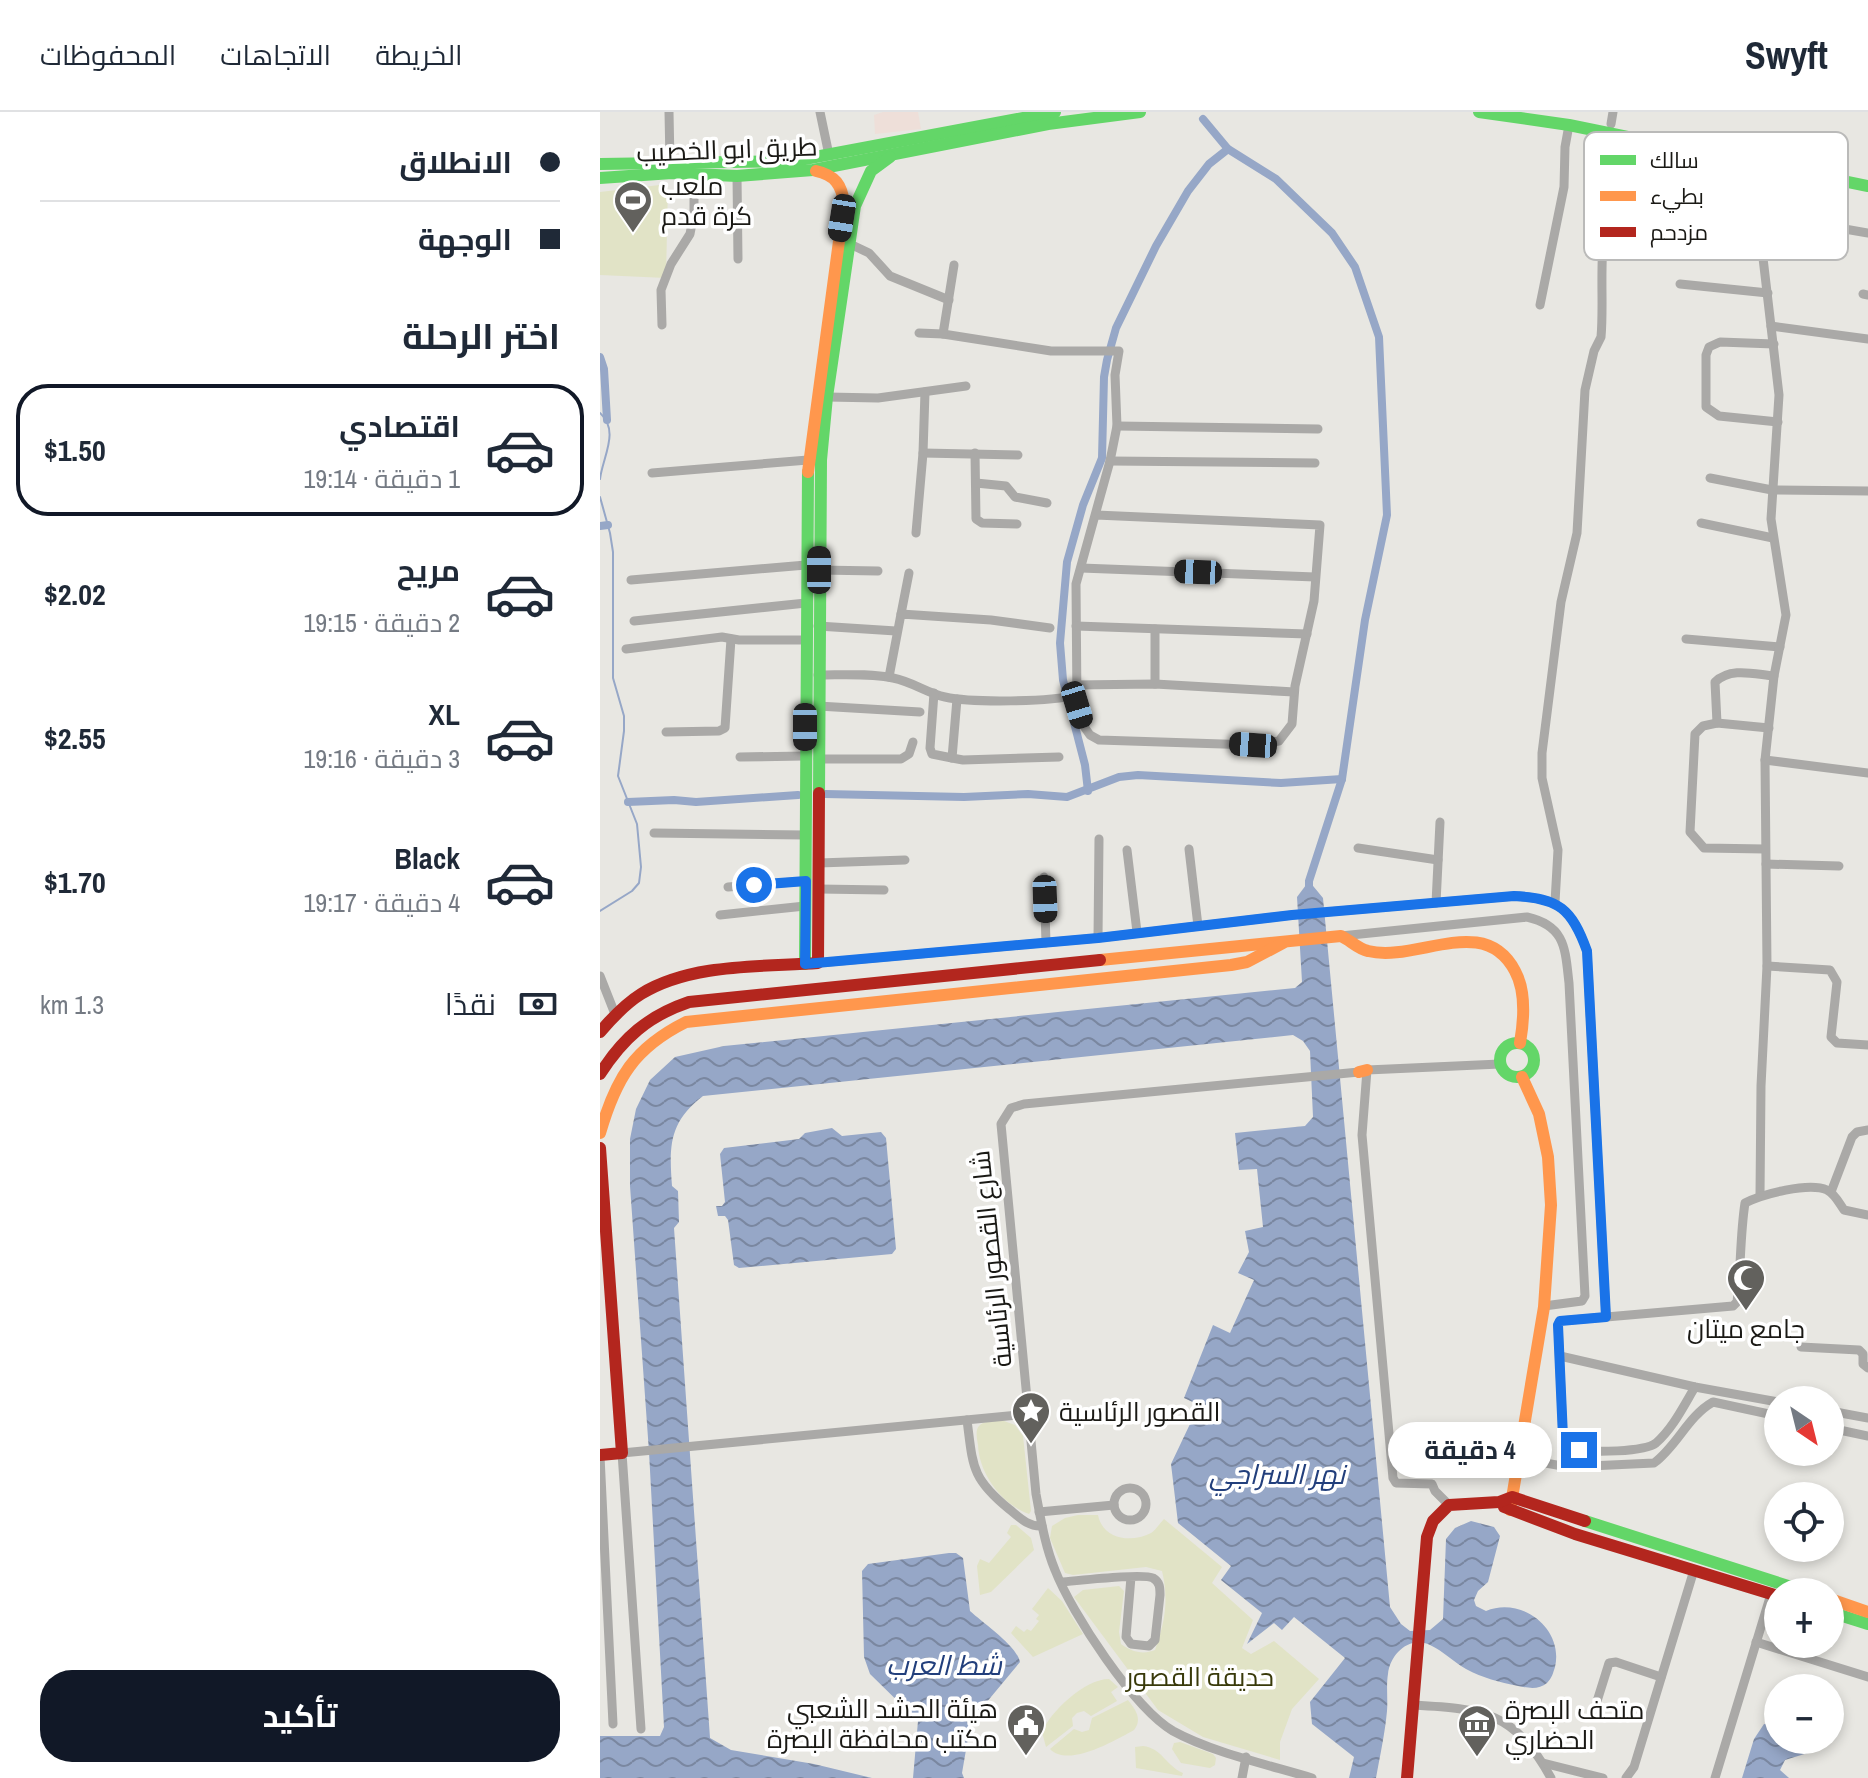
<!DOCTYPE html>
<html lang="ar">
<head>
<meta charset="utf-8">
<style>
  body { margin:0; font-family:"Archivo Narrow",Cairo,sans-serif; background:#f2f2f3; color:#1f2937; direction:rtl; height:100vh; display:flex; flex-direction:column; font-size:30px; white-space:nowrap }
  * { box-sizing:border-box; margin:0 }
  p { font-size:26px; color:#747a83 }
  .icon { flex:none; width:44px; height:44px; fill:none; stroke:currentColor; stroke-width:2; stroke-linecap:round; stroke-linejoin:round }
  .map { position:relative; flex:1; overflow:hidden; direction:ltr }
  .drawer { display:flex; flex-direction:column; background:#fff; width:600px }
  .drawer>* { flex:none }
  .banner { display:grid; align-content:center; height:176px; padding:0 40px; background:#fff }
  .needle { width:52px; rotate:145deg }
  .fabs { position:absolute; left:1164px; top:1274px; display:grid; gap:16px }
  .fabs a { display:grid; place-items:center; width:80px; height:80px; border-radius:50%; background:#fff; box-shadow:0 4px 12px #0003; font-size:40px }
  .end { position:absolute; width:36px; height:36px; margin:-18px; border:10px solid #1a73e8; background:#fff; box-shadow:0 0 0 4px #fff }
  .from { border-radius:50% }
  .bubble { position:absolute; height:56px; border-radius:28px; background:#fff; box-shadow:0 4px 12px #0003; font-size:26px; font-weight:700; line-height:56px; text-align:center; direction:rtl }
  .car { position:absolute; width:24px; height:48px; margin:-24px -12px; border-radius:10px; box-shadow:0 0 6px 2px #0007; background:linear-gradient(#222 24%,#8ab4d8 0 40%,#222 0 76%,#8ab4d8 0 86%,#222 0) }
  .banner b { display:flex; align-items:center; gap:28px; height:76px; font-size:30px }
  .banner b+b { border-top:2px solid #e0e1e3 }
  .banner i { width:20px; height:20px; background:#1f2937 }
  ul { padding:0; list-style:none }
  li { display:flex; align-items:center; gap:24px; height:132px; margin:0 16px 12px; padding:0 24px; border:4px solid transparent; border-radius:32px }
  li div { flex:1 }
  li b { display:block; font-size:30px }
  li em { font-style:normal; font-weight:700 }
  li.selected { border-color:#111827 }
  li>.icon { width:72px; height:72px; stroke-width:1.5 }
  h2 { padding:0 40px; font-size:36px; line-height:96px }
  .pay { display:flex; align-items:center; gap:20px; height:88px; padding:0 40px; font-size:30px }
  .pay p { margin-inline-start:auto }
  .action { display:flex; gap:16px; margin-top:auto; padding:16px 40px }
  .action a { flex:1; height:92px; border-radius:32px; background:#111827; color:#fff; font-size:32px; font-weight:700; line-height:92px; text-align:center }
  header { display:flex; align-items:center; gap:48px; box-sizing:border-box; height:112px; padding:0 40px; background:#fff; border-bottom:2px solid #e0e1e3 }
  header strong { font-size:38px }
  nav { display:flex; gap:44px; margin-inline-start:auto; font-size:28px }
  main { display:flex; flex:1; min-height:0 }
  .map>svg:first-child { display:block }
  .education { fill:#eedfd9 }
  .green { fill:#e1e3c6 }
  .water { fill:url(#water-waves) }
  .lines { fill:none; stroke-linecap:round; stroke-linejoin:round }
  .stream { stroke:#96a7c7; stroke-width:2 }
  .canal { stroke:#96a7c7; stroke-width:8 }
  .street { stroke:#aaa9a7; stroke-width:9 }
  .fast { stroke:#63d668; stroke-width:12 }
  .slow { stroke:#ff974d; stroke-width:12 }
  .jam { stroke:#b3261e; stroke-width:12 }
  .route { stroke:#1a73e8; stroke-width:10 }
  .labels { text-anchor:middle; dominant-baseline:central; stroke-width:7; stroke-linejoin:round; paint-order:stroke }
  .street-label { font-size:26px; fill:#1a1915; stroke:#fff }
  .poi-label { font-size:26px; fill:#1a1915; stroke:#fff; text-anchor:start }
  .park-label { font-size:26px; fill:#393a0a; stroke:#fff }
  .water-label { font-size:28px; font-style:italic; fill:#223f7c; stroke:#fff }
  .key { fill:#fff; stroke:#babab9; stroke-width:2 }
  .key-label { font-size:22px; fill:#1a1915 }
</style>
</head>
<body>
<header>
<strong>Swyft</strong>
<nav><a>الخريطة</a><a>الاتجاهات</a><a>المحفوظات</a></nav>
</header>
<main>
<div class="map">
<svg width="1268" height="1666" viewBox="0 0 1268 1666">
  <defs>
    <pattern id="water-waves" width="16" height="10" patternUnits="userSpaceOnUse" patternTransform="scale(2)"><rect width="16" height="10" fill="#96a7c7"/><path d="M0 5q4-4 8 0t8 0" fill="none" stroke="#7a87a0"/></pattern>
  </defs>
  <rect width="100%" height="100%" fill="#e8e7e2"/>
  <polygon class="education" points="283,0 318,0 321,17 275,22 274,3"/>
  <g class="green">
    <polygon points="68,72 66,166 0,163 0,80"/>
    <path d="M404 1309 415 1313 423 1324 431 1399 429 1402C401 1392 379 1361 378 1333 377 1327 375 1318 379 1314 384 1308 397 1309 404 1309Z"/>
    <path d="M478 1403H498C503 1428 532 1431 551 1421 556 1418 559 1412 564 1407L622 1455 612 1471 653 1508 642 1536 651 1542 674 1529 719 1567 692 1597 680 1630V1648L603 1625 558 1598 474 1485 483 1478 519 1474 524 1479 519 1520 521 1532C532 1540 543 1543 555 1538 565 1510 569 1488 562 1459L546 1455 473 1463 465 1461 450 1426 452 1414 465 1406Z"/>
    <polygon points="411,1413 416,1413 431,1426 434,1438 391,1480 380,1483 377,1454 380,1447 389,1451 411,1425 407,1421"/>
    <polygon points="448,1476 462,1489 483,1522 433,1545 411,1521 416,1514 424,1520 427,1517 431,1519 439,1509 436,1507 439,1503 432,1497"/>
    <path d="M509 1567 518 1575 511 1580 517 1589 491 1604 484 1599 477 1601 472 1606 473 1614 446 1635 442 1620C451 1599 485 1567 509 1567Z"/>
    <path d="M528 1588C535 1597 543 1607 534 1618 514 1629 468 1656 450 1637L474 1617 482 1620 489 1618 492 1606Z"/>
    <polygon points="580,1630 613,1642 616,1646 615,1653 610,1656 581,1651 572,1637 574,1631"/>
    <path d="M543 1634C562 1636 566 1654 583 1661L582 1664 536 1656 535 1635Z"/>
  </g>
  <g class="water">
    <path d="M709 769 723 786 790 1495 801 1512 810 1519 830 1518 843 1507 846 1427 855 1416 871 1409 894 1415 900 1424 888 1470 878 1479 874 1488 876 1494 886 1499C921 1484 964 1516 955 1555 953 1561 952 1566 947 1571 939 1578 928 1576 918 1574 899 1570 883 1566 866 1557 854 1550 843 1539 830 1533 810 1523 790 1542 788 1562 786 1574 788 1587 787 1599 785 1621 780 1644 776 1666H749L754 1645 712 1612 710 1590 745 1546 694 1505 682 1518 674 1511 647 1532 662 1501 621 1468 631 1454 578 1411 571 1352 599 1293 584 1286 613 1213 630 1221 654 1168 638 1161 649 1140 645 1119 663 1115 657 1057 639 1058 635 1021 705 1014 713 1005 710 939 703 929 693 923 103 984C69 1010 69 1034 72 1074L78 1079 79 1110 74 1116 110 1626 131 1638 214 1652 272 1666H0V1624H60L64 1615 49 1340 30 1074V1027L36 997 50 968 75 945 124 934 695 876 702 870 697 785Z"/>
    <polygon points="232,1016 242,1024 281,1020 286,1026 296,1137 292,1142 139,1156 134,1153 128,1108 125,1104 118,1104 116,1094 122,1094 125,1090 120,1042 124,1036 199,1027 205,1021"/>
    <path d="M349 1441H356L363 1446 370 1499C383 1511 417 1534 420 1550L371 1609 362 1661 364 1666H313L318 1609 270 1562 264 1545 262 1459 268 1452Z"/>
    <polygon points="1164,1612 1178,1613 1178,1628 1206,1628 1211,1633 1211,1640 1185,1648 1180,1658 1189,1666 1142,1666 1154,1627"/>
  </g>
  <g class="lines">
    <g class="stream">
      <path d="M0 301C20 319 3 344 0 367"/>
      <polyline points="0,385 10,421 13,440 13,566 24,604 24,619 18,664 37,712 41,755 39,771 32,779 0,799"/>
    </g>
    <g class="canal">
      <polyline points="603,7 628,37 676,67 732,121 755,155 779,225 787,403 765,508 742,667 709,769 709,778"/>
      <polyline points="0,245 4,257 7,308"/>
      <polyline points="0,414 8,413"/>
      <polyline points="488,679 485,653 463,568 460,531 467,450 483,393 502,346 504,265 507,248 516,216 556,134 588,79 609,52 628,37"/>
      <polyline points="225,682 364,685 428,682 467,685 519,665 538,663 681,671 742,667"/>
      <polyline points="28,690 74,688 96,690 198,683"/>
    </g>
    <g class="street">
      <polyline points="69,0 70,50"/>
      <polyline points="220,0 229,43"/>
      <polyline points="1011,12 1013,0"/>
      <polyline points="137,64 138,147"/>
      <polyline points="1239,116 1268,121"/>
      <polyline points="250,132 269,141 290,164 349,188"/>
      <polyline points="1080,172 1168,181"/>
      <polyline points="1263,182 1268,183"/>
      <polyline points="940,193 964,75 965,35 969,13"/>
      <polyline points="62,213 61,178 71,152 90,122 94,101 94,63"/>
      <polyline points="1171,214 1268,227"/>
      <polyline points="319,221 343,222 451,239 519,239 515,263 517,314 510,349 476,472 477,593 483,613 490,623 499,628 653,633 679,629 692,612 695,574 714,489 720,413 496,403"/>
      <polyline points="343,222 354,153"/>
      <polyline points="1174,232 1120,230 1109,235 1106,243 1106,295 1119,304 1178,310"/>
      <polyline points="227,285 278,286 366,274"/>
      <polyline points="517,314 718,317"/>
      <polyline points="323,341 418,343"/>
      <polyline points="375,341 376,407 382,411 417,412"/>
      <polyline points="510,349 715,351"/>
      <polyline points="52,361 208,348"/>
      <polyline points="1110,366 1172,378 1268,379"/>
      <polyline points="376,371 406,374 415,385 447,391"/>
      <polyline points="1101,411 1173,426"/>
      <polyline points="316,421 323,341 325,280"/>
      <polyline points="481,456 715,465"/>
      <polyline points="219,458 278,459"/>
      <polyline points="31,468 206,453"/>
      <polyline points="301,502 309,461"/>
      <polyline points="34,509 206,491"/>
      <polyline points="218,514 296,519"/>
      <polyline points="476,514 707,522"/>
      <polyline points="555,517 555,572"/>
      <polyline points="1086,527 1180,535"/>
      <polyline points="26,537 122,525 139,528 205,528"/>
      <path d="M218 563C243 563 269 561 293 566 313 570 327 581 345 585 372 591 450 590 476 583"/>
      <polyline points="289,565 301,502 391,508 450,516"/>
      <polyline points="475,573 555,572 694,580"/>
      <polyline points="334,581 330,636 332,642 352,646"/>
      <polyline points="357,587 352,646 363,648 459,645"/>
      <polyline points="218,594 320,600"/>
      <path d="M1117 611 1115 570C1131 555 1153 562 1174 564"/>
      <polyline points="66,620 119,619 125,616 131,527"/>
      <polyline points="140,645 204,644"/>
      <polyline points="218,647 301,647 309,642 313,630"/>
      <polyline points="1165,648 1268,661"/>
      <polyline points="54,721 205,723"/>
      <polyline points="758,736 838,748"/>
      <polyline points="589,737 598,814"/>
      <polyline points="1165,737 1104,736 1090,720 1095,622 1103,614 1117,611 1169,616"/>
      <polyline points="527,738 537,820"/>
      <polyline points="219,751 305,748"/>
      <polyline points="1166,752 1239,754"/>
      <polyline points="444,765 446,831"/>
      <polyline points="128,775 206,769"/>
      <polyline points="219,777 284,778"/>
      <path d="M955 790 958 738 942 666V641L961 490 977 421 985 278 994 239 1001 225C1005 183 995 121 1015 84L1019 82 1169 111"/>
      <polyline points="836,791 840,710"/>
      <polyline points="120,803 205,794"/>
      <path d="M741 824 927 805C966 814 965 837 969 871L985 1184 982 1189 944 1194"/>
      <polyline points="498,826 499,727"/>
      <path d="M218 851 498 826 692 803 914 784C959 786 972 797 987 839L1006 1205"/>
      <polyline points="1167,854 1230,858 1237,870 1231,925 1237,931 1268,933"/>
      <polyline points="0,864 15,902"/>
      <polyline points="1231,1080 1252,1025 1257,1020 1268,1018"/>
      <polyline points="1160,1083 1161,974 1167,854 1165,648 1174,564 1186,503 1171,407 1179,283 1163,146 1184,57"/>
      <polyline points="1201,1235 1259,1238 1263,1242 1263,1252 1268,1256"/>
      <polyline points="960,1244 1095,1275 1178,1290"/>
      <path d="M1095 1275C1083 1295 1073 1316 1056 1331 1045 1340 990 1341 977 1337 970 1334 966 1331 963 1325L958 1213 960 1209 1133 1194 1137 1190C1141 1157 1140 1123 1145 1091 1162 1082 1209 1070 1227 1078 1235 1082 1239 1091 1244 1098L1268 1103"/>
      <polyline points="1230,1299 1268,1306"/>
      <path d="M367 1308C373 1354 371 1366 409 1397 419 1405 428 1415 442 1414"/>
      <polyline points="1230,1316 1268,1324"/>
      <polyline points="0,1344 13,1612"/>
      <path d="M917 1346 968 1355 1054 1351C1077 1334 1088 1304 1113 1290L1178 1304"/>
      <circle cx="530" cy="1392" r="16"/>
      <polyline points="849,1393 835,1379 832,1372 796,1371 793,1366 762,1023 767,958 900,952"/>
      <polyline points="439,1400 514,1393"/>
      <path d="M461 1470C476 1469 543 1461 553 1466 560 1470 560 1476 560 1483L555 1528 549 1534 531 1532 526 1525 531 1465"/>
      <polyline points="1156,1530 1268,1565"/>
      <path d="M813 1593C884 1597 914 1599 951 1666"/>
      <polyline points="993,1602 1009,1551 1016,1550 1061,1565"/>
      <polyline points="41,1617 22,1341 428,1302"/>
      <polyline points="943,1651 1003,1666"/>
      <polyline points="642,1666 646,1645"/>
      <path d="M712 1666C669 1653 611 1640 573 1619 534 1596 472 1502 455 1458 445 1434 441 1408 436 1382L401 1012 411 996 424 992 759 960"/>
      <polyline points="1026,1666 1034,1655 1094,1458"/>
      <polyline points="1115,1666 1171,1482"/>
    </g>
    <g class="fast">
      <polyline points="879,0 969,13 1268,74"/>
      <polyline points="0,52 194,49 455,0"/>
      <polyline points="0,66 72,61 137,64 213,58 448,12 540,0"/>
      <polyline points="219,681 221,348 227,285 255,94 271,59 290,45"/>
      <polyline points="205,852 208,360"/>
      <circle cx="917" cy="948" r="17"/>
      <polyline points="985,1409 1207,1480"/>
      <polyline points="1230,1500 1268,1512"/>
    </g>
    <g class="slow">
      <path d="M208 360 244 92C242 73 235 63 216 59"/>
      <path d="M500 848 741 824C750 828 758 837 768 839 817 851 884 800 915 859 926 879 924 908 920 931"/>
      <polyline points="759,960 767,958"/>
      <path d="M0 1021C16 966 34 936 86 910L631 853 647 850 683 831"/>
      <polyline points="910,1398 944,1195 951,1093 948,1045 939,1002 922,965"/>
      <polyline points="1230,1487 1268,1500"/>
    </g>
    <g class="jam">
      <path d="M0 920C12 906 25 892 41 882 91 851 162 855 218 851L219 681"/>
      <path d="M0 962C23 926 48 904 89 890L500 848"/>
      <polyline points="0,1036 22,1341 0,1343"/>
      <polyline points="904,1395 975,1422 1178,1484"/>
      <polyline points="807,1666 827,1425 833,1409 849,1393 899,1390 912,1385 985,1409"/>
    </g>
  </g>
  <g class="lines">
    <path class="route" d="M154 773 206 769 205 852 498 826 692 803 914 784C959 786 972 797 987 839L1006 1205 960 1209 958 1213 963 1325 967 1332 979 1338"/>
  </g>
  <defs>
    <g id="stadium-pin" transform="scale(2)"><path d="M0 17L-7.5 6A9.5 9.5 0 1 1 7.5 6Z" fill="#62615d" stroke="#fff"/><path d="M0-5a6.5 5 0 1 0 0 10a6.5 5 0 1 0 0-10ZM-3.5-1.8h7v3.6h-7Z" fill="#fff"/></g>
    <g id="mosque-pin" transform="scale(2)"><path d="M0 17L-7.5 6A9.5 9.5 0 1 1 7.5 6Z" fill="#62615d" stroke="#fff"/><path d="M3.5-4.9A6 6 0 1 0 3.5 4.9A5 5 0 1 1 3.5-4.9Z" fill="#fff"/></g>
    <g id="sight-pin" transform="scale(2)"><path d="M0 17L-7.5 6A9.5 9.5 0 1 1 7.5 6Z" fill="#62615d" stroke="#fff"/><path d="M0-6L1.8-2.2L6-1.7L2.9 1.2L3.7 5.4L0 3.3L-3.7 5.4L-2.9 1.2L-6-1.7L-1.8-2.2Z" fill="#fff"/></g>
    <g id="civic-pin" transform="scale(2)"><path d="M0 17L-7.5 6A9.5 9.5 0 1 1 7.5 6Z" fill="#62615d" stroke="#fff"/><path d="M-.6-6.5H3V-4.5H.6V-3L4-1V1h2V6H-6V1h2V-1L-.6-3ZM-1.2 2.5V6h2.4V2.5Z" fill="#fff"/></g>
    <g id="museum-pin" transform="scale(2)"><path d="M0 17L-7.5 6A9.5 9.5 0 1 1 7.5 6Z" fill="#62615d" stroke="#fff"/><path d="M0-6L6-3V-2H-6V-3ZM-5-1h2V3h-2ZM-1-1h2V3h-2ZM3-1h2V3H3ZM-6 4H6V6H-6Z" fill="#fff"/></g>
  </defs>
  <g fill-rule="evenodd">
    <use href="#stadium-pin" x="33" y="88"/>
    <use href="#mosque-pin" x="1146" y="1166"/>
    <use href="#sight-pin" x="431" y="1299"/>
    <use href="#civic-pin" x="426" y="1611"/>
    <use href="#museum-pin" x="877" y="1612"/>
  </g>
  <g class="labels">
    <g class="street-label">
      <text transform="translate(127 37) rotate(-2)">طريق ابو الخصيب</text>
      <text transform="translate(391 1147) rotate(-96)">شارع القصور الرئاسية</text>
    </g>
    <g class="poi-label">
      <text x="61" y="73">ملعب<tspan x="61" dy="30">كرة قدم</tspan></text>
      <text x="1146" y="1216" text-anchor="middle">جامع ميتان</text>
      <text x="459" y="1299">القصور الرئاسية</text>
      <text x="398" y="1596" text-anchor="end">هيئة الحشد الشعبي<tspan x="398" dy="30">مكتب محافظة البصرة</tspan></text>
      <text x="905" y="1597">متحف البصرة<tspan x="905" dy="30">الحضاري</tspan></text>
    </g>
    <g class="park-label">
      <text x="600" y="1564">حديقة القصور</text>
    </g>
    <g class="water-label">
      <text x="677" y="1362">نهر السراجي</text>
      <text x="344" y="1553">شط العرب</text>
    </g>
  </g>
  <rect x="984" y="20" width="264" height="128" rx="12" class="key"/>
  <rect x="1000" y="43" width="36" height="10" fill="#63d668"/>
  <rect x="1000" y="79" width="36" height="10" fill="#ff974d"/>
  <rect x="1000" y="115" width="36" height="10" fill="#b3261e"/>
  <g class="key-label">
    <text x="1050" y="56">سالك</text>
    <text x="1050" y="92">بطيء</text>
    <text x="1050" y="128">مزدحم</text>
  </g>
</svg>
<div class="fabs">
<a><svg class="needle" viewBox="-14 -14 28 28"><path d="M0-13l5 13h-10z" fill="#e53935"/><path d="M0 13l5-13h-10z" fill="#747a83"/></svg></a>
<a><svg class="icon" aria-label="locate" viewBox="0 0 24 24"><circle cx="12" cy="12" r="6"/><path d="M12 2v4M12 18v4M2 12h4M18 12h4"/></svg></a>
<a>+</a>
<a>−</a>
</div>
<i class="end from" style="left:154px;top:773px"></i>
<i class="end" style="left:979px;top:1338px"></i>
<div class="bubble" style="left:788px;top:1310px;width:164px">4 دقيقة</div>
<i class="car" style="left:242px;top:106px;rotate:189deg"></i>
<i class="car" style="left:219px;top:458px;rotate:0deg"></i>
<i class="car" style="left:598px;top:460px;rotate:272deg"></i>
<i class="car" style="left:477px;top:593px;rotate:163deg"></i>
<i class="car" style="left:205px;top:615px;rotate:180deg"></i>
<i class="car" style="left:653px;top:633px;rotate:274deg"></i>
<i class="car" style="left:445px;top:787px;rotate:178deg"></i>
</div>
<section class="drawer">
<div class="banner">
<b><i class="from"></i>الانطلاق</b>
<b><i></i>الوجهة</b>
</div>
<h2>اختر الرحلة</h2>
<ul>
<li class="selected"><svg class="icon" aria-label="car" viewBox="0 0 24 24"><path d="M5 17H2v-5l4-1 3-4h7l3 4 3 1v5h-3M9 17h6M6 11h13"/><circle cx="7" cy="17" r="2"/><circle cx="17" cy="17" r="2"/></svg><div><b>اقتصادي</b><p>1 دقيقة · 19:14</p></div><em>$1.50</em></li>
<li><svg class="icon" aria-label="car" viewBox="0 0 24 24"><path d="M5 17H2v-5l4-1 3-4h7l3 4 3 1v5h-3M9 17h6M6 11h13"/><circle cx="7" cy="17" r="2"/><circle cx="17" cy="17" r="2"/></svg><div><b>مريح</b><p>2 دقيقة · 19:15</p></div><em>$2.02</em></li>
<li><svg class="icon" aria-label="car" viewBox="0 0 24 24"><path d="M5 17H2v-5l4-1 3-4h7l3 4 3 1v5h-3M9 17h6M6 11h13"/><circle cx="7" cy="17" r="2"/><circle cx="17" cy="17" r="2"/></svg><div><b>XL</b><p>3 دقيقة · 19:16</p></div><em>$2.55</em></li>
<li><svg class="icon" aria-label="car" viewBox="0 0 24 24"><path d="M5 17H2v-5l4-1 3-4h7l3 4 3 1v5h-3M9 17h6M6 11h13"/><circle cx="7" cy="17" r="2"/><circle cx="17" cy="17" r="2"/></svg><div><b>Black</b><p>4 دقيقة · 19:17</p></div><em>$1.70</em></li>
</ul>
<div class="pay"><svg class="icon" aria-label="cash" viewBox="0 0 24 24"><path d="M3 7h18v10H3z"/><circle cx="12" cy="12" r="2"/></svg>نقدًا<p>1.3 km</p></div>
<div class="action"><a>تأكيد</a></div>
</section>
</main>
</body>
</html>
